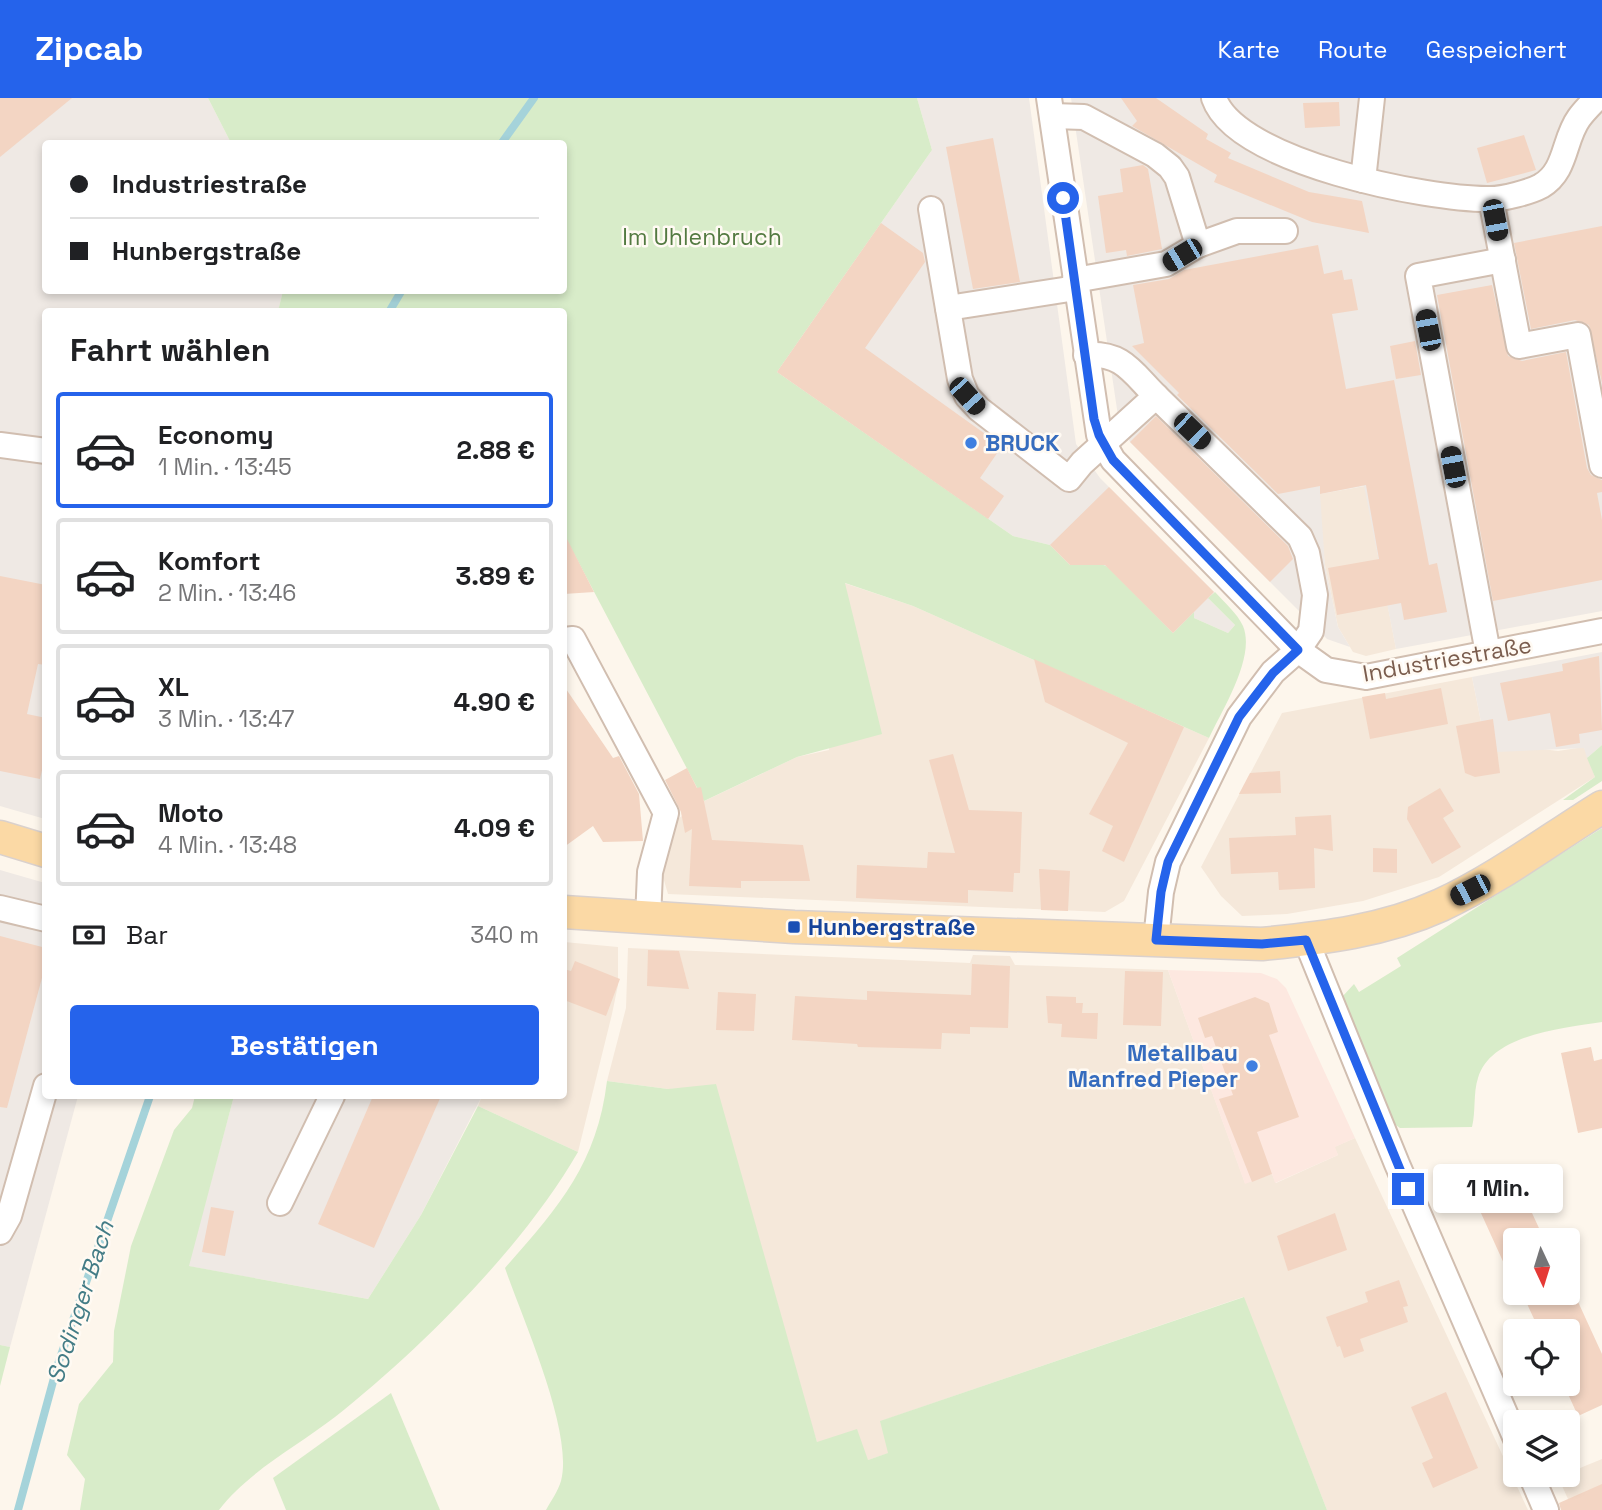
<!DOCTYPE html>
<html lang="de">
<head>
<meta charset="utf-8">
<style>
  body { margin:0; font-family:"Space Grotesk",sans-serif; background:#f2f2f2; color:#202124; height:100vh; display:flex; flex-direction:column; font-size:26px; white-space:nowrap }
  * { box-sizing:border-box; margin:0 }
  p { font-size:23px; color:#757577 }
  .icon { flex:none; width:38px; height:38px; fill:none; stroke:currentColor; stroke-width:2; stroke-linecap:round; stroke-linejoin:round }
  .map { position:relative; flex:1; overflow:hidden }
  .side { position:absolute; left:42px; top:210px; width:525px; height:791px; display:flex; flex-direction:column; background:#fff; border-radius:7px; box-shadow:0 4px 10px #0003 }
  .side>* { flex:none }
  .hud { position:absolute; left:42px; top:42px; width:525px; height:154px; border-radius:7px; box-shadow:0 4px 10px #0003; display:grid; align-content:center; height:154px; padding:0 28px; background:#fff }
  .needle { width:46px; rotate:176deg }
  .buttons { position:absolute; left:1503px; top:1130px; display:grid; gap:14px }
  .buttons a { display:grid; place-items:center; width:77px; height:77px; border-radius:7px; background:#fff; box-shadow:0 4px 10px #0003; font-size:35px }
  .end { position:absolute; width:32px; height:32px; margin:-16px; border:9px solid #2563eb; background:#fff; box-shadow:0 0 0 4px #fff }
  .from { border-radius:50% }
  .bubble { position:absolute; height:49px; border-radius:7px; background:#fff; box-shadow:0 4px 10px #0003; font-size:23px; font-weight:700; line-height:49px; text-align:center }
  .car { position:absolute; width:21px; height:42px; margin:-21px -10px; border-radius:9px; box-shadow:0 0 5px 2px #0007; background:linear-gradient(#222 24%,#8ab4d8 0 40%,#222 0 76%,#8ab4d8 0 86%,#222 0) }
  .hud b { display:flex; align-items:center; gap:24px; height:66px; font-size:26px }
  .hud b+b { border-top:2px solid #e0e0e0 }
  .hud i { width:18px; height:18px; background:#202124 }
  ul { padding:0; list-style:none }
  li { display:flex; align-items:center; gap:21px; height:116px; margin:0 14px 10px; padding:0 14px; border:4px solid #e0e0e0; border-radius:7px }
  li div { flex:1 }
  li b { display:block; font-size:26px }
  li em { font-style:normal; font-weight:700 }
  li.current { border-color:#2563eb }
  li>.icon { width:63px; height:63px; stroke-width:1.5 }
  h2 { padding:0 28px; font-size:32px; line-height:84px }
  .pay { display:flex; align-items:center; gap:18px; height:77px; padding:0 28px; font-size:26px }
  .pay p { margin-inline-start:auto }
  .button { display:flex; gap:14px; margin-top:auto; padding:14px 28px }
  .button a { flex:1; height:80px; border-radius:7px; background:#2563eb; color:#fff; font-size:28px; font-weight:700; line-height:80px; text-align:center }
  header { display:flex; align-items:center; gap:42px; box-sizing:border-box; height:98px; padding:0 35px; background:#2563eb; color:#fff }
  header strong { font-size:33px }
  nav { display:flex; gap:38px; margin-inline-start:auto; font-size:24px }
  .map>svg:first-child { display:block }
  .residential { fill:#f5e8da }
  .commercial { fill:#fde8e0 }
  .industrial { fill:#efe9e4 }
  .green { fill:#d8ecc9 }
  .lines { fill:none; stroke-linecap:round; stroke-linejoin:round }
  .stream { stroke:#a5d3da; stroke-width:8 }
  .building { fill:#f3d5c3 }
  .minor-casing { stroke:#d1beb0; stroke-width:28 }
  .major-casing { stroke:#dad1cd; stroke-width:35 }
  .minor { stroke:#fff; stroke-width:24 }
  .major { stroke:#fbd9a5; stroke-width:32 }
  .route { stroke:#2563eb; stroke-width:9 }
  .shop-dot { fill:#3f7fe0; stroke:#fffaf3; stroke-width:2.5 }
  .transit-dot { fill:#1a4fb4; stroke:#fffaf3; stroke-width:2.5 }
  .labels { text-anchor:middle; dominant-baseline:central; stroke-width:5; stroke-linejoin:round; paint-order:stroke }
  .park-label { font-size:23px; fill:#537a41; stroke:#fffaf3 }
  .shop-label { font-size:23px; font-weight:bold; fill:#366cbe; stroke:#fffaf3; text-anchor:start }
  .street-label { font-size:23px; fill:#7a5c4d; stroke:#fffaf3 }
  .transit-label { font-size:23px; font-weight:bold; fill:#164399; stroke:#fffaf3; text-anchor:start }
  .water-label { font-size:24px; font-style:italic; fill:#437c86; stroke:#fffaf3 }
</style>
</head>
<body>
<header>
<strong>Zipcab</strong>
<nav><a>Karte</a><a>Route</a><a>Gespeichert</a></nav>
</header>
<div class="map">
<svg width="1602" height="1412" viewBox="0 0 1602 1412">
  <rect width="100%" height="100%" fill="#fdf6ec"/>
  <g class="residential">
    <polygon points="1365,388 1396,551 1366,558 1353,554 1338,529 1325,467 1320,419 1320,396"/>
    <polygon points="844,485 913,508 1209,640 1124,803 1105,814 668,796 660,769 675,723 682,718 681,714 797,659 829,652"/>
    <polygon points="1472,579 1485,644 1558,653 1584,649 1595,679 1439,779 1363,803 1287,816 1242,818 1221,798 1201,769 1282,615"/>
    <polygon points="564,844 618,849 618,887 612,916 578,1054 478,1008 482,998 564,998"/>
    <polygon points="628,850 970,865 973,857 1010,858 1015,867 1168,872 1245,1085 1272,1076 1276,1085 1338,1057 1334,1049 1355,1040 1528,1412 1327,1412 1243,1199 881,1323 889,1355 868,1362 817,1344 699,990 668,991 607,983 626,910"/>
    <polygon points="1602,1361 1602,1412 1573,1412 1558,1379"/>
  </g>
  <polygon class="commercial" points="1168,872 1261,875 1277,881 1286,890 1355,1040 1335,1049 1338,1057 1275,1085 1272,1076 1245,1086"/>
  <g class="industrial">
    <polygon points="0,0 208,0 231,45 46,46 46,192 283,193 278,213 46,214 45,721 0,708"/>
    <polygon points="917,0 1029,0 1076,346 1100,380 1214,494 1209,501 1235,527 1228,535 1194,520 1194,515 1173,535 1099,467 1070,467 1050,447 1013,438 777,274 932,52"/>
    <polygon points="1071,0 1602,0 1602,513 1396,551 1364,388 1320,396 1325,467 1338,529 1350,549 1327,541 1130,344 1118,318"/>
    <polygon points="1602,554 1602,647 1587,660 1584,650 1496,654 1485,644 1472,579"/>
    <polygon points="0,772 45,785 46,998 78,998 10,1249 0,1247"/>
    <polygon points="234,998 482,998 421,1117 368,1201 188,1168"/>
  </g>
  <g class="green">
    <path d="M208 0H917L932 52 777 274 1013 438 1050 447 1070 467 1101 466 1108 469 1173 535 1194 514V520L1228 535 1235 527 1208 500 1215 494C1224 504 1237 515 1243 528 1256 559 1222 612 1209 640L913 508 845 485 882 636 797 659 704 703 570 448H564V214L278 213 283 193 564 192V46L231 45Z"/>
    <polygon points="1602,647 1602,683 1573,702 1563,702 1595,679 1587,660"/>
    <path d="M1602 730V924C1564 930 1491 936 1478 980 1473 995 1476 1013 1472 1029L1400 1030 1387 1021 1342 899 1354 886 1359 894 1401 868 1397 860Z"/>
    <path d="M607 983 668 991 716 986 817 1344 857 1331 868 1362 888 1355 880 1323 1244 1199 1327 1412H546C551 1403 558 1393 561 1383 574 1334 522 1220 505 1170 558 1110 597 1066 607 983Z"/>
    <path d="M195 998H234L189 1168 368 1201 421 1117 478 1008 578 1054C524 1148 421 1251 335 1319 296 1349 249 1373 219 1412H80L85 1381 67 1357 79 1306 113 1264 114 1233 131 1148 174 1032 192 1010Z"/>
    <polygon points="0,1247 10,1249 0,1288"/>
    <polygon points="391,1295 440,1412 286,1412 273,1380"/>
  </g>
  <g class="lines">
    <g class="stream">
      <polyline points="501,46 534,0"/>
      <polyline points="389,214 402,192"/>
      <polyline points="18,1412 57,1269 150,998"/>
    </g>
  </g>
  <g class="building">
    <polygon points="0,0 72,0 0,59"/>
    <polygon points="1121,0 1156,0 1208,36 1206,41 1231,55 1228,60 1309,94 1362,103 1369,135 1312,124 1214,84 1217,77 1132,28 1137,23"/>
    <polygon points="1339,4 1340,28 1305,30 1303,5"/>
    <polygon points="1524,37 1536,72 1487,85 1477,50"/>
    <polygon points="993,40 1020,184 973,191 946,49"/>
    <polygon points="1143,67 1148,71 1162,151 1127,158 1126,152 1106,155 1098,98 1123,94 1120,71"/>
    <polygon points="881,125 923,155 925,164 865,250 1002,348 980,380 1004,398 988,421 777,274"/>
    <polygon points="1602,128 1602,285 1589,227 1575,222 1531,231 1514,145"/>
    <polygon points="1318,147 1324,176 1342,172 1344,182 1352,181 1358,212 1332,216 1346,291 1394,282 1429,467 1437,465 1447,514 1404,522 1401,505 1337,517 1328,470 1379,461 1366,387 1320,396 1320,388 1278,396 1177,297 1179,295 1132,248 1144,245 1133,187 1169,181 1184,172"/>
    <polygon points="1492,187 1508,258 1522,263 1566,254 1587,370 1591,377 1602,382 1602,394 1597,395 1602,422 1602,482 1493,503 1437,197"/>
    <polygon points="1415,243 1421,277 1396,281 1390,248"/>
    <polygon points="1156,318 1288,448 1293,461 1270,484 1130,344"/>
    <polygon points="1109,389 1214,494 1173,535 1105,467 1070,467 1050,447"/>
    <polygon points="564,435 594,494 564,496"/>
    <polygon points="0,478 46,487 46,567 38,566 27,616 46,620 46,655 40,681 0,673"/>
    <polygon points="1599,558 1602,632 1579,636 1580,645 1556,649 1550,615 1508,623 1500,585 1563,573 1562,566"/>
    <polygon points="1034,561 1184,629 1124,764 1102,753 1113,728 1089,716 1128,645 1045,604"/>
    <polygon points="564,588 613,660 619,658 639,696 643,743 603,744 593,728 564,749"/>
    <polygon points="1441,590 1448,626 1370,641 1362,599 1385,595 1386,601"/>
    <polygon points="1493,621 1500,675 1475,679 1465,675 1456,628"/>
    <polygon points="953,656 969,712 1022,714 1020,775 1014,775 1013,794 968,792 968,805 856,800 857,767 927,770 928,754 955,755 929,662"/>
    <polygon points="687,670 697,690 701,689 712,742 803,747 810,783 741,783 741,790 689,788 692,731 685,735 681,714 665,682"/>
    <polygon points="1280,673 1281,695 1239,696 1250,675"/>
    <polygon points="1440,690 1454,713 1443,720 1461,749 1432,766 1407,721 1408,709"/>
    <polygon points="1331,717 1333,753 1314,750 1315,790 1279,792 1278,774 1231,776 1229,740 1296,737 1295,719"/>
    <polygon points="1373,750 1397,751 1397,775 1373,774"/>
    <polygon points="1039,771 1070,773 1068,813 1041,812"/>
    <polygon points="0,838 46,850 46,865 7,1010 0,1009"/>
    <polygon points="648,852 679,853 689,891 647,888"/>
    <polygon points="575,863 620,881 606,918 564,902 564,871 571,873"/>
    <polygon points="972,866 1010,868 1008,930 970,929 970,936 942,935 941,951 858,949 857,946 792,942 795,898 867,902 867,893 971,897"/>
    <polygon points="1125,873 1163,874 1161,928 1123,927"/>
    <polygon points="718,894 756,896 754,933 716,932"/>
    <polygon points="1046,898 1076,899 1076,905 1083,905 1082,915 1098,915 1097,941 1061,939 1062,926 1048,925"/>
    <polygon points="1255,899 1269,905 1278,934 1269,937 1299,1019 1257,1034 1272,1076 1252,1084 1219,1001 1233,997 1212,938 1205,940 1198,920"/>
    <polygon points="1591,949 1594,963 1602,961 1602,1030 1578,1035 1561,955"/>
    <polygon points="373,998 441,998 374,1150 318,1126"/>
    <polygon points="1512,1072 1545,1143 1516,1143 1516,1192 1470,1091"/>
    <polygon points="211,1109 234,1113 225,1158 202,1154"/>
    <polygon points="1335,1115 1347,1152 1288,1173 1277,1138"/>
    <polygon points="1399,1182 1408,1208 1403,1209 1408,1224 1360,1241 1364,1253 1344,1260 1340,1248 1337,1249 1326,1219 1368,1204 1365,1194"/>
    <polygon points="1568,1182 1602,1256 1602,1307 1578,1318 1568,1296 1568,1234 1540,1234 1522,1195 1568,1195"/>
    <polygon points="1446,1294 1478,1370 1433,1390 1422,1365 1433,1360 1411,1309"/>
    <polygon points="1602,1386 1602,1412 1561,1412 1559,1405"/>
  </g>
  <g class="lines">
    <g class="minor-casing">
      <g id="minor">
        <polyline points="1049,0 1099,337 1113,362 1298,552 1326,572 1366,579 1602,533"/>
        <path d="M1214 0C1236 64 1428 102 1490 101 1503 101 1530 94 1541 88 1567 73 1563 42 1579 20 1584 13 1591 6 1597 0"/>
        <polyline points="1052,18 1084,19 1155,57 1170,69 1177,79 1198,147"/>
        <polyline points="1363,82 1372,0"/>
        <polyline points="1491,101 1519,248 1578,237 1602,367"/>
        <polyline points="931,111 960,281 967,298 979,311 1069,381 1082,365 1156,298 1300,439 1307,455 1315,497 1311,533 1298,552 1273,574 1239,619 1168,764 1161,794 1156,842"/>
        <polyline points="1075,182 1166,166 1198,147 1237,133 1285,133"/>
        <polyline points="948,210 1076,190"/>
        <path d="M1086 257C1123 255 1131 273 1156 298"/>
        <polyline points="0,347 46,353"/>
        <polyline points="564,542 573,541 666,715 650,774 648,821"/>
        <polyline points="1488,555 1418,178 1503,162"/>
        <polyline points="0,810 46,821"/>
        <polyline points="1306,842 1397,1066 1516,1341"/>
        <polyline points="280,1105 332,998"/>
        <polyline points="0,1134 9,1118 46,988"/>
        <polyline points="1531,1377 1546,1412"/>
      </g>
    </g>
    <g class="major-casing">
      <g id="major">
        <polyline points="0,739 46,753"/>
        <path d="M564 814 794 829 1262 846C1323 840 1384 833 1441 807 1497 781 1549 742 1602 709"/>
      </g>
    </g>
    <use href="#minor" class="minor"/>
    <use href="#major" class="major"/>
  </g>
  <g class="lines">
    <polyline class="route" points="1063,100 1094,321 1099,337 1113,362 1298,552 1273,575 1239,619 1168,764 1161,794 1156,842 1262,846 1306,842 1408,1091"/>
  </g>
  <g class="shop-dot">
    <circle cx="971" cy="345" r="7"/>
    <circle cx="1252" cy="968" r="7"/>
  </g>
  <rect class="transit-dot" x="787" y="822" width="14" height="14" rx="3.5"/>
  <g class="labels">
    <g class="park-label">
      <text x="702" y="139">Im Uhlenbruch</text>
    </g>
    <g class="shop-label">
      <text x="985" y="345">BRUCK</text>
      <text x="1238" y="955" text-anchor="end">Metallbau<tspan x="1238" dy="26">Manfred Pieper</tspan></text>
    </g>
    <g class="street-label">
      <text transform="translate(1447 561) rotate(-10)">Industriestraße</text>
    </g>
    <g class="transit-label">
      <text x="808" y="829">Hunbergstraße</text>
    </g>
    <g class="water-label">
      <text transform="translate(80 1204) rotate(-72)">Sodinger Bach</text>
    </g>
  </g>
</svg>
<div class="buttons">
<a><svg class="needle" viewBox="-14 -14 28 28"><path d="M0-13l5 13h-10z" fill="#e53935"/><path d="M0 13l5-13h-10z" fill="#757577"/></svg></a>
<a><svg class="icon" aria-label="locate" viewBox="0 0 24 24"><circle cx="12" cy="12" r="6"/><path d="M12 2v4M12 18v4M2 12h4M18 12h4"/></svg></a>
<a><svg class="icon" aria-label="layers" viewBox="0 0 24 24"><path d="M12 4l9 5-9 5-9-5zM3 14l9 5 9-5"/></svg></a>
</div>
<i class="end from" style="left:1063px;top:100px"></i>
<i class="end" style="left:1408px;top:1091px"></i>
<div class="bubble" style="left:1433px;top:1066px;width:130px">1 Min.</div>
<i class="car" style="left:1495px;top:122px;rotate:169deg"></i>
<i class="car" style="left:1182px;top:157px;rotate:239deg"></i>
<i class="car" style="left:1428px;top:232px;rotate:349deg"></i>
<i class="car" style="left:967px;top:298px;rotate:138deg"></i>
<i class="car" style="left:1192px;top:333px;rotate:134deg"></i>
<i class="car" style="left:1453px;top:369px;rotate:349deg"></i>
<i class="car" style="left:1470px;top:792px;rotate:243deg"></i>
<div class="hud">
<b><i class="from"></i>Industriestraße</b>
<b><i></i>Hunbergstraße</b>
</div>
<section class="side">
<h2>Fahrt wählen</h2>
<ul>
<li class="current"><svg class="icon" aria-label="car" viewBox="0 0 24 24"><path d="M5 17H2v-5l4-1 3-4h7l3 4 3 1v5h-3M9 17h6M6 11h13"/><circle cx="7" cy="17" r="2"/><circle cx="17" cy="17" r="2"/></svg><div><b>Economy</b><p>1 Min. · 13:45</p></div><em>2.88 €</em></li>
<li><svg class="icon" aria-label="car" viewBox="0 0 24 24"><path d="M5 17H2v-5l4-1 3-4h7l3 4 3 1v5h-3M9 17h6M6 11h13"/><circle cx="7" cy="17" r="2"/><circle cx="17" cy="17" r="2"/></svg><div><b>Komfort</b><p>2 Min. · 13:46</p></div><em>3.89 €</em></li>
<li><svg class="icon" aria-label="car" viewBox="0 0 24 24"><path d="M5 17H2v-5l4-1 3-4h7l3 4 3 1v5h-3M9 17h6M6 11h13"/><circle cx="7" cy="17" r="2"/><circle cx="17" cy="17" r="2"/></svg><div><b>XL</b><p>3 Min. · 13:47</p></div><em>4.90 €</em></li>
<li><svg class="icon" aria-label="car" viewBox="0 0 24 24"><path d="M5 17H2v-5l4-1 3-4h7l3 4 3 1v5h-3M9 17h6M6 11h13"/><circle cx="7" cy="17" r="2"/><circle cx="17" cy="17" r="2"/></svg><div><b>Moto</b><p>4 Min. · 13:48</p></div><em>4.09 €</em></li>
</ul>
<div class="pay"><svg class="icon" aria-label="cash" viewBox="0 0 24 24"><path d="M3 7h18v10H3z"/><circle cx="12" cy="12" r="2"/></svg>Bar<p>340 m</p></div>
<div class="button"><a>Bestätigen</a></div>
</section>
</div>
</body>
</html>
